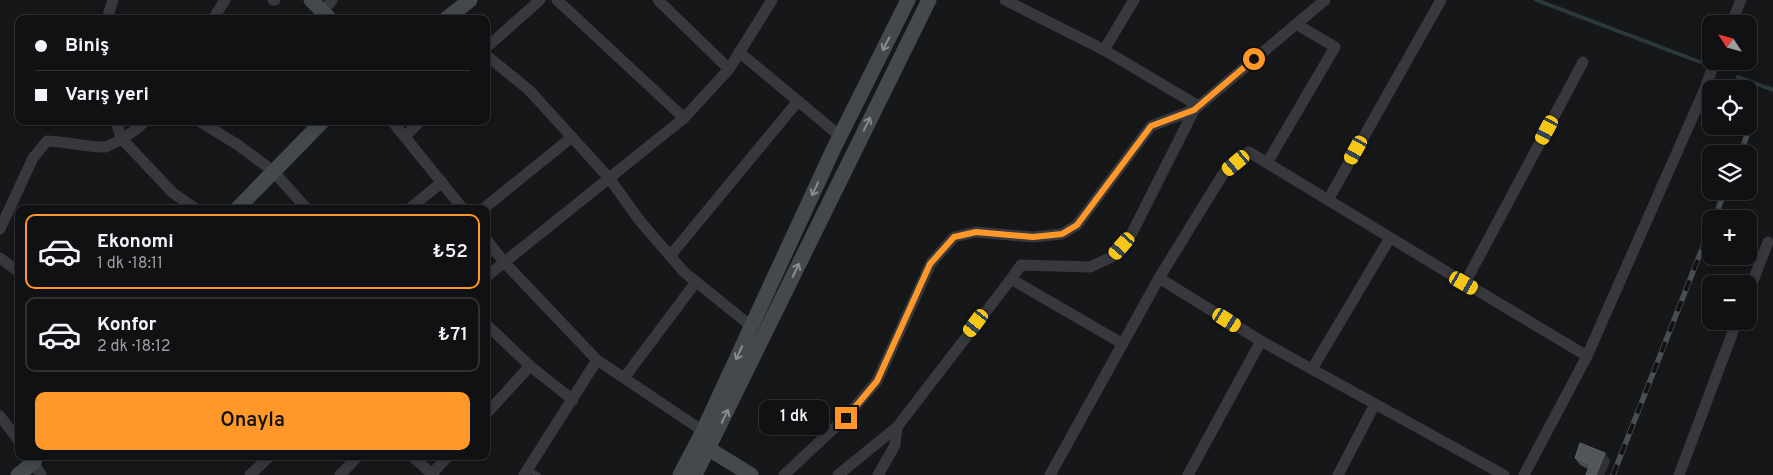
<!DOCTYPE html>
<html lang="tr">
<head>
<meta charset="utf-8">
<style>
  body { margin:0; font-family:Overpass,sans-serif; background:#191a1c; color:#f1f3f6; height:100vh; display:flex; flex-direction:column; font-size:19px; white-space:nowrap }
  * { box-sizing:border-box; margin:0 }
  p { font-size:16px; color:#9c9da0 }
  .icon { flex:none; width:28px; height:28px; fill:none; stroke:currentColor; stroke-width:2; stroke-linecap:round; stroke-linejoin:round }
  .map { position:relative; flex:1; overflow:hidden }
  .side { position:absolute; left:15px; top:205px; width:475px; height:255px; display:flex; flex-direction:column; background:#101113; border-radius:10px; box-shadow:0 2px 12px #0003,0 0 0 1px #303133 }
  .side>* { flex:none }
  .banner { position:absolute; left:15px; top:15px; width:475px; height:110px; border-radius:10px; box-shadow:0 2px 12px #0003,0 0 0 1px #303133; display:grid; align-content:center; height:110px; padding:0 20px; background:#101113 }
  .needle { width:32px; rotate:306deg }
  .buttons { position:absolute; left:1702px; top:15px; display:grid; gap:10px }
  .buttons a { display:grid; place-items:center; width:55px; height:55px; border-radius:10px; background:#101113; box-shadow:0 2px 12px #0003,0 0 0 1px #303133; font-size:25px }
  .end { position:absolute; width:22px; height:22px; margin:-11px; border:6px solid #ff9828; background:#111; box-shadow:0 0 0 2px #111 }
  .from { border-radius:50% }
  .bubble { position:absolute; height:35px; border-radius:10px; background:#101113; box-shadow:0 2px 12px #0003,0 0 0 1px #303133; font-size:16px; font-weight:600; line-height:35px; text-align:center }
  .car { position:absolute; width:15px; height:30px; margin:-15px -8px; border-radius:6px; box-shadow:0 0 4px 1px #0007; background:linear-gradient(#f5c518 24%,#345 0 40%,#f5c518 0 76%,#345 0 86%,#f5c518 0) }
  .banner b { display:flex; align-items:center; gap:18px; height:48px; font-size:19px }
  .banner b+b { border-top:1px solid #303133 }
  .banner i { width:12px; height:12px; background:#f1f3f6 }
  ul { padding:9px 0 0; list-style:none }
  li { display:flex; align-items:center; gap:15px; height:75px; margin:0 10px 8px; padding:0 10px; border:2px solid #303133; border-radius:10px }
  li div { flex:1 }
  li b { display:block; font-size:19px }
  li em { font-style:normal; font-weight:600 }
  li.selected { border-color:#ff9828 }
  li>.icon { width:45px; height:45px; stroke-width:1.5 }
  .action { display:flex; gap:10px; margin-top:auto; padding:10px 20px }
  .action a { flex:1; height:58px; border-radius:10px; background:#ff9828; color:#111; font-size:20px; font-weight:600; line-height:58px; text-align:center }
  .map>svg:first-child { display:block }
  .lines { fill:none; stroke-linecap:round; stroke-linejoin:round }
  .stream { stroke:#2b383e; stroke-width:4 }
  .lane { stroke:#37393e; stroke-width:5.5 }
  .street { stroke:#37393e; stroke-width:11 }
  .secondary { stroke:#45494e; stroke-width:15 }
  .rail-casing { stroke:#4a4e53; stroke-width:5.5 }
  .rail { stroke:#111214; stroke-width:4; stroke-dasharray:11; stroke-linecap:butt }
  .wall { fill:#474a4e }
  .shaded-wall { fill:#2f3134 }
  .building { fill:#52555a; stroke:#5f6369 }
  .oneway { stroke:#858c94 }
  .route { stroke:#ff9828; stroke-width:6 }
</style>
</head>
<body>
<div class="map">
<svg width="1773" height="475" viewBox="0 0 1773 475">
  <rect width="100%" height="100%" fill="#161719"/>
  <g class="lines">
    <g class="stream">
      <polyline points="1536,0 1700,62"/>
      <polyline points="1738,77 1773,90"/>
    </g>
    <polyline class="lane" points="528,469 538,475"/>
    <g class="street">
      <polyline points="273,0 275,0"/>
      <polyline points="557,0 684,118"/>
      <polyline points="658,0 729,69"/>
      <polyline points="1005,0 1104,50 1197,105"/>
      <polyline points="323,12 332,0"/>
      <polyline points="107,19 113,0"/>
      <polyline points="213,19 225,0"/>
      <polyline points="1731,24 1741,0"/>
      <polyline points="486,48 540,0"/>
      <polyline points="1104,50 1134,0"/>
      <polyline points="739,52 840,136"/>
      <polyline points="486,55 529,90 609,178 640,221 684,272 751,326"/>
      <polyline points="1583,62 1465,283 1587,356"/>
      <polyline points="116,121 121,138 173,193 196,209"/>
      <polyline points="199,121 238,145 273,171 307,209"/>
      <polyline points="392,121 463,209"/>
      <polyline points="405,137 420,121"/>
      <polyline points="1267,163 1335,47 1296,24"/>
      <polyline points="1328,200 1441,0"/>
      <polyline points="409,209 442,182"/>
      <polyline points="483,209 572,137"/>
      <path d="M0 229 33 158 47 141C60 141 97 148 105 147 115 144 139 129 145 121"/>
      <polyline points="486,239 504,262 597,360 703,431"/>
      <polyline points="670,256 798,101"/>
      <polyline points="0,258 19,272"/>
      <polyline points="486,277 684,118 729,69 772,0"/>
      <polyline points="1159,278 1261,341 1504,475"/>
      <polyline points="1011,279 1021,265 1090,267 1112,257 1131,235 1194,110"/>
      <polyline points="1749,291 1768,242"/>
      <polyline points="486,324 530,366 573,400"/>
      <polyline points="1312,369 1390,238"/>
      <polyline points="624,378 696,282"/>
      <polyline points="486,414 530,366"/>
      <polyline points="0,416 19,441"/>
      <polyline points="30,456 41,475"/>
      <polyline points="412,456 433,475"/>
      <polyline points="250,475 270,456"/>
      <polyline points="340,475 358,456"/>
      <polyline points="431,475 448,456"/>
      <polyline points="524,475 597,360"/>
      <polyline points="784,475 846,417 877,381 931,263 954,237 976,232 1033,237 1062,234 1077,225 1151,126 1194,110 1325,0"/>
      <polyline points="838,475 897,427 1011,279 1123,344"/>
      <polyline points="878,475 895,445 897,427"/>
      <polyline points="1050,475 1159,278 1223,174 1249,152 1465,283"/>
      <polyline points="1188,475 1261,341"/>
      <polyline points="1338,475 1375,404"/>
      <polyline points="1524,475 1587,356 1704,91 1715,61"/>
      <polyline points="1679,475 1737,321"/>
    </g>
    <g class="secondary">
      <polyline points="311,0 330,19"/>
      <polyline points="446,19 470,0"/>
      <polyline points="237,209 323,121"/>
      <polyline points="700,447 709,449 751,475"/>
      <polyline points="18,475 34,462 36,456"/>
      <polyline points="680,475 703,431 833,150 908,0"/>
      <polyline points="695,475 929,0"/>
    </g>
    <g class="rail-casing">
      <g id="rail">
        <polyline points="1740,154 1755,114"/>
        <polyline points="1714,219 1725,191"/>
        <polyline points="1613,475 1711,226"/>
      </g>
    </g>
    <use href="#rail" class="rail"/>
  </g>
  <polygon class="wall" points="1605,453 1610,461 1604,475 1586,475 1588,469 1580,465 1575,458"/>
  <polygon class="shaded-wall" points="1605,453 1610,461 1604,475 1596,475"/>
  <polygon class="building" points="1580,443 1605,453 1596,475 1586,475 1590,464 1575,458"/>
  <defs><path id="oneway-shaft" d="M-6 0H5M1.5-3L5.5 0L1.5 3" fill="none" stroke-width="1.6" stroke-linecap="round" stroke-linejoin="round" transform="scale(1.25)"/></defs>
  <g class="oneway">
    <use href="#oneway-shaft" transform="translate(886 44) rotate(117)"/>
    <use href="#oneway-shaft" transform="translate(867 124) rotate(-64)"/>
    <use href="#oneway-shaft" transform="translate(815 189) rotate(115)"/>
    <use href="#oneway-shaft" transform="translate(796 270) rotate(-64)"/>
    <use href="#oneway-shaft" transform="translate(739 353) rotate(115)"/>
    <use href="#oneway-shaft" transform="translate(725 416) rotate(-64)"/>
  </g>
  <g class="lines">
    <polyline class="route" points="846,418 877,381 930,264 954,237 976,232 1033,237 1062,234 1077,225 1151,126 1194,110 1254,59"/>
  </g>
</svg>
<div class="buttons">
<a><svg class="needle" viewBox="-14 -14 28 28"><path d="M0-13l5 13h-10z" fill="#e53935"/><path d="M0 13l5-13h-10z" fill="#9c9da0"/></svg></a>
<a><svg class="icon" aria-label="locate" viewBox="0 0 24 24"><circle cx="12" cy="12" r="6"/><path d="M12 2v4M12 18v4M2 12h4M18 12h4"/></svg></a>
<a><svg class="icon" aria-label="layers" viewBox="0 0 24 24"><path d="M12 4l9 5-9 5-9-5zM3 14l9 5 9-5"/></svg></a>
<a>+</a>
<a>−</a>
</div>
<i class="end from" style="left:1254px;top:59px"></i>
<i class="end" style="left:846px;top:418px"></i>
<div class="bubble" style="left:759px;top:400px;width:70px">1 dk</div>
<i class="car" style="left:1547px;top:130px;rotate:208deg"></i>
<i class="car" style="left:1356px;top:150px;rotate:209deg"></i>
<i class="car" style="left:1236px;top:163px;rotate:230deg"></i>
<i class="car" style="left:1122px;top:246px;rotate:221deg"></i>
<i class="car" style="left:1464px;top:283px;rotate:120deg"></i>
<i class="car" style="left:1227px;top:320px;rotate:122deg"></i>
<i class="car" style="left:976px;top:323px;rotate:217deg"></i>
<div class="banner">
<b><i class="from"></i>Biniş</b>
<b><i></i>Varış yeri</b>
</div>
<section class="side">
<ul>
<li class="selected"><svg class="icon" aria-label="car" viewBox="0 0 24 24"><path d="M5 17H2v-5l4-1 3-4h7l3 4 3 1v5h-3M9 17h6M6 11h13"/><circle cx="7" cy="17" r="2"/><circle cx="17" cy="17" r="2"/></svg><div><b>Ekonomi</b><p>1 dk · 18:11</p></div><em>₺52</em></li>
<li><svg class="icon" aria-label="car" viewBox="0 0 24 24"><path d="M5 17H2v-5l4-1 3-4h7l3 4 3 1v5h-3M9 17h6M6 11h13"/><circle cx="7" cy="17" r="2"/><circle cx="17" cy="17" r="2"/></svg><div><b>Konfor</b><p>2 dk · 18:12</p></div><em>₺71</em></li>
</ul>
<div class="action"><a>Onayla</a></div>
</section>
</div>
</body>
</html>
